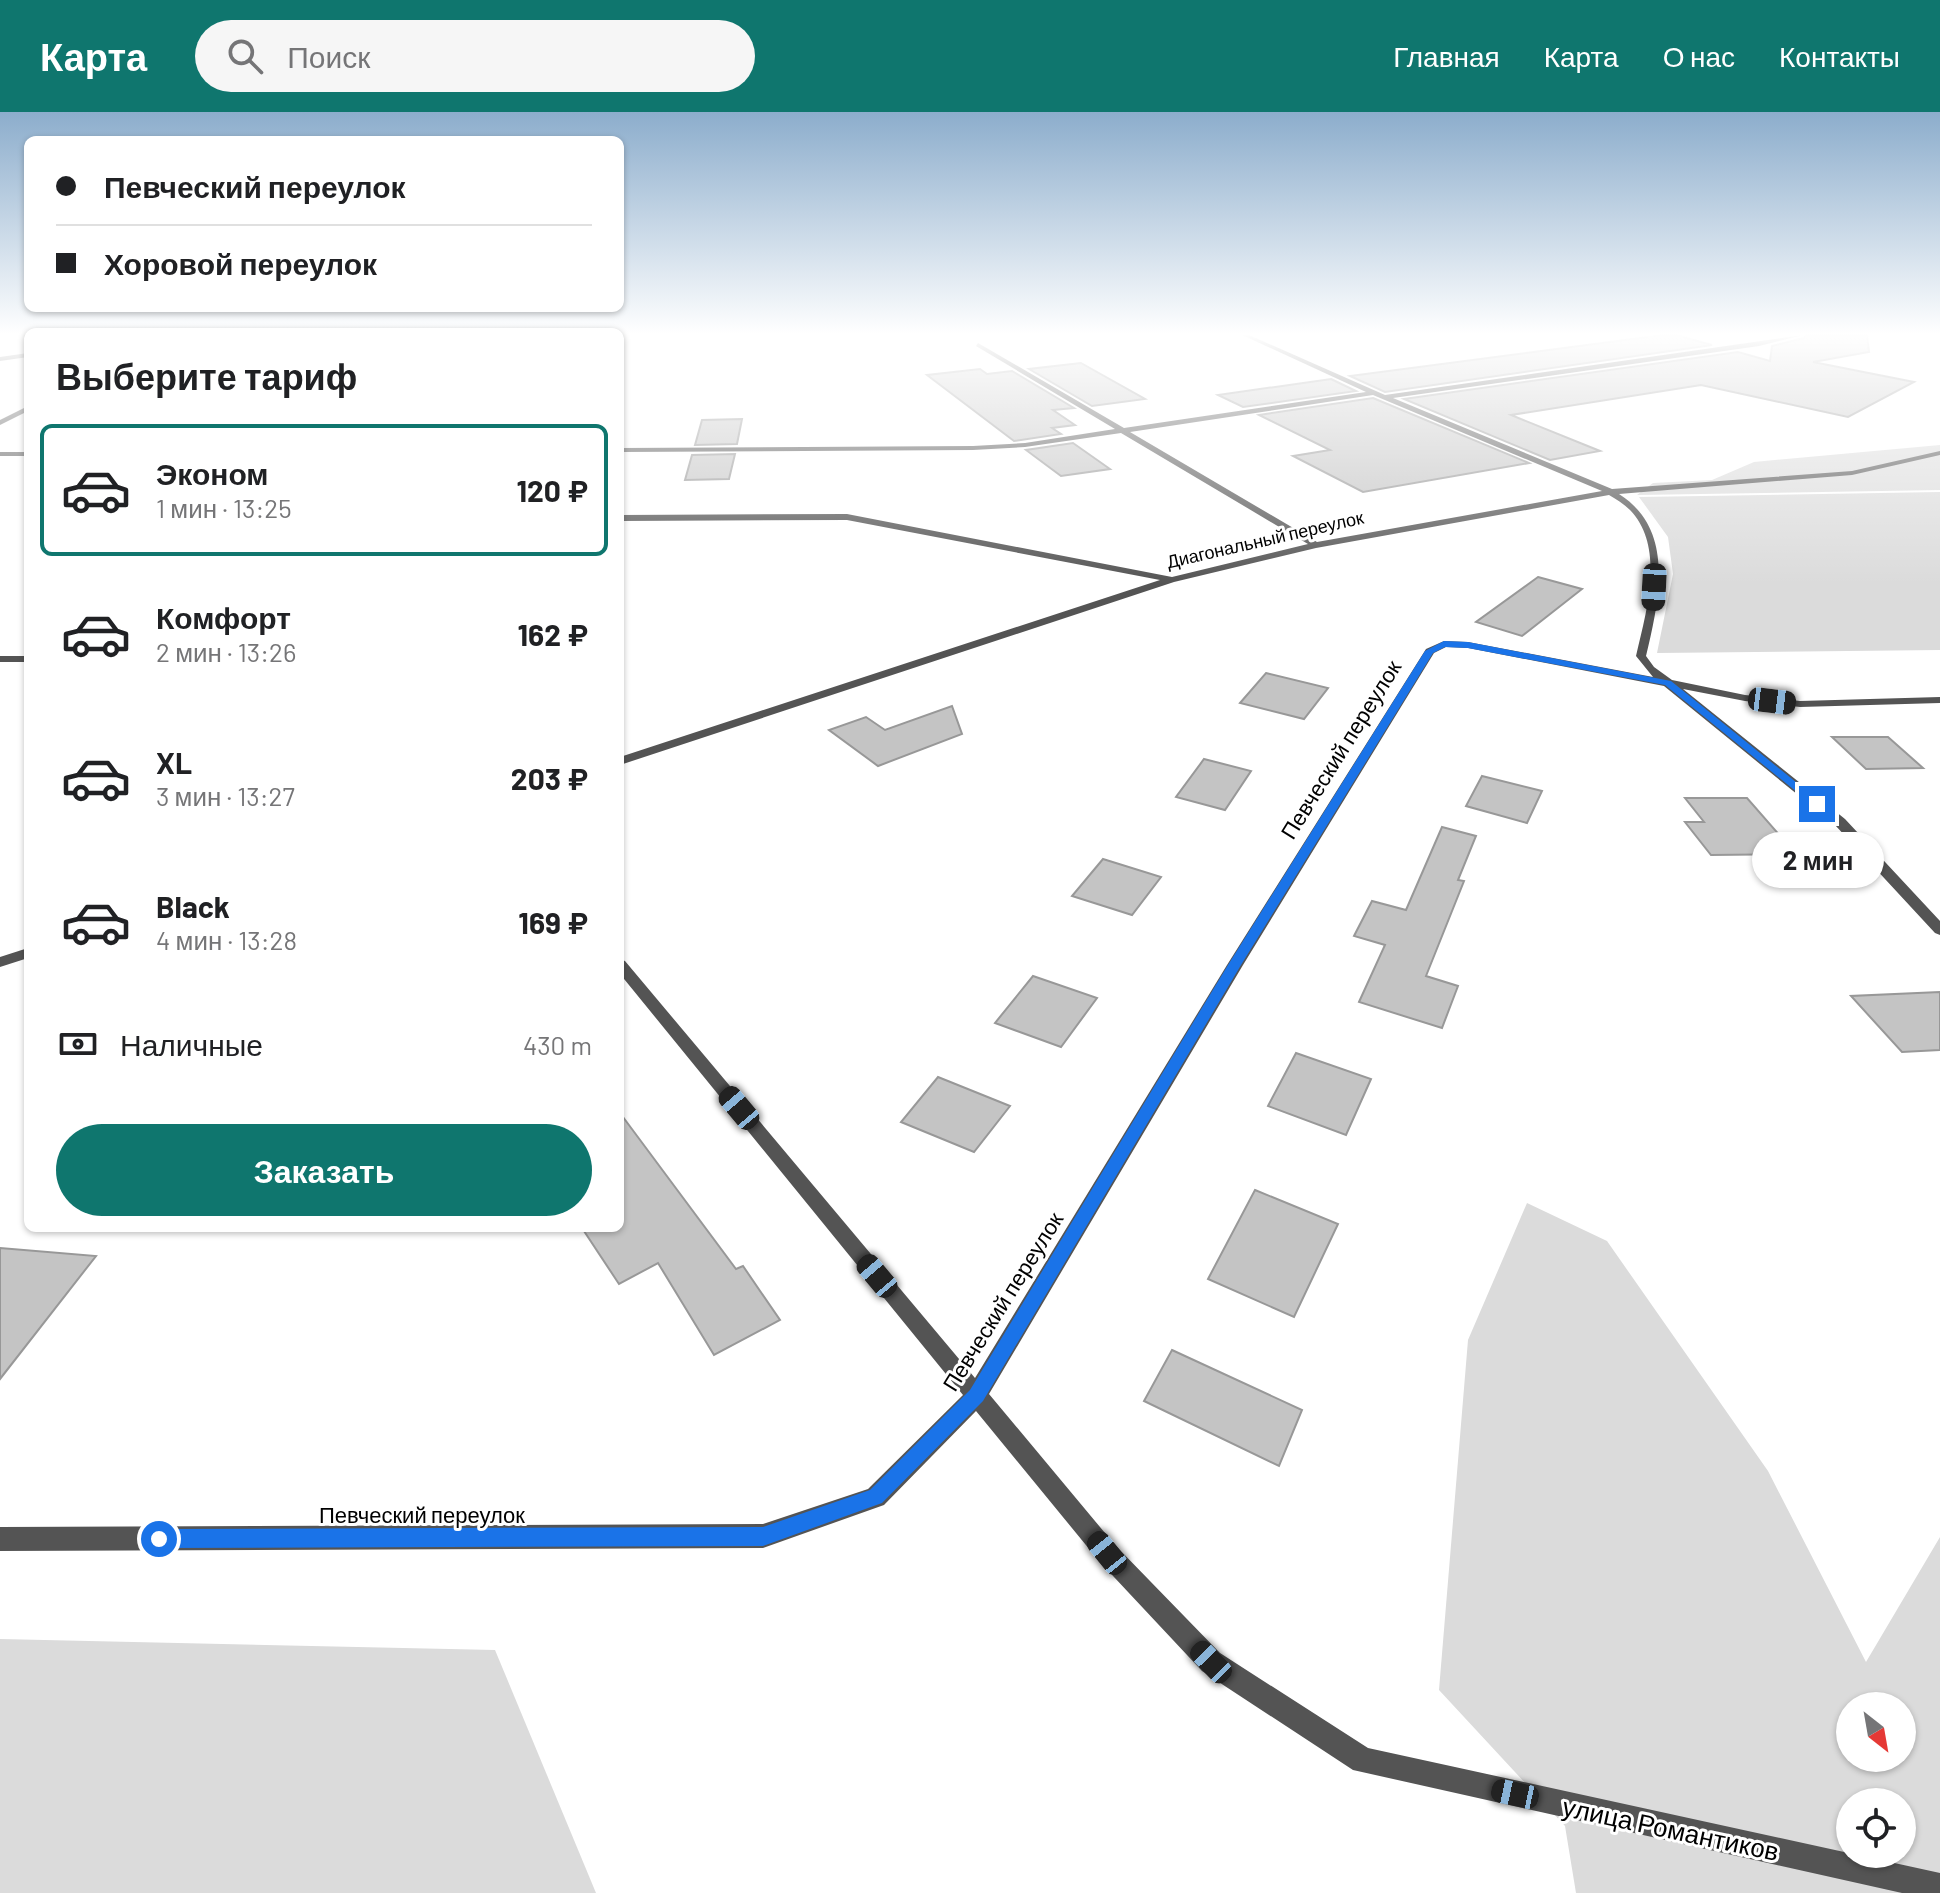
<!DOCTYPE html>
<html lang="ru">
<head>
<meta charset="utf-8">
<style>
  body { margin:0; font-family:Barlow,sans-serif; background:#f6f6f6; color:#202124; height:100vh; display:flex; flex-direction:column; font-size:30px; white-space:nowrap }
  * { box-sizing:border-box; margin:0 }
  p { font-size:26px; color:#757577 }
  .icon { flex:none; width:44px; height:44px; fill:none; stroke:currentColor; stroke-width:2; stroke-linecap:round; stroke-linejoin:round }
  .map { position:relative; flex:1; overflow:hidden }
  .panel { position:absolute; left:24px; top:216px; width:600px; height:904px; display:flex; flex-direction:column; background:#fff; border-radius:12px; box-shadow:0 2px 6px #0004 }
  .panel>* { flex:none }
  .top-card { position:absolute; left:24px; top:24px; width:600px; height:176px; border-radius:12px; box-shadow:0 2px 6px #0004; display:grid; align-content:center; height:176px; padding:0 32px; background:#fff }
  .needle { width:52px; rotate:149deg }
  .controls { position:absolute; left:1836px; top:1580px; display:grid; gap:16px }
  .controls a { display:grid; place-items:center; width:80px; height:80px; border-radius:50%; background:#fff; box-shadow:0 2px 6px #0004; font-size:40px }
  .end { position:absolute; width:36px; height:36px; margin:-18px; border:10px solid #1a73e8; background:#fff; box-shadow:0 0 0 4px #fff }
  .from { border-radius:50% }
  .bubble { position:absolute; height:56px; border-radius:28px; background:#fff; box-shadow:0 2px 6px #0004; font-size:26px; font-weight:700; line-height:56px; text-align:center }
  .car { position:absolute; width:24px; height:48px; margin:-24px -12px; border-radius:10px; box-shadow:0 0 6px 2px #0007; background:linear-gradient(#222 24%,#8ab4d8 0 40%,#222 0 76%,#8ab4d8 0 86%,#222 0) }
  .top-card b { display:flex; align-items:center; gap:28px; height:76px; font-size:30px }
  .top-card b+b { border-top:2px solid #e0e0e0 }
  .top-card i { width:20px; height:20px; background:#202124 }
  ul { padding:0; list-style:none }
  li { display:flex; align-items:center; gap:24px; height:132px; margin:0 16px 12px; padding:0 16px; border:4px solid transparent; border-radius:12px }
  li div { flex:1 }
  li b { display:block; font-size:30px }
  li em { font-style:normal; font-weight:700 }
  li.active { border-color:#0f766e }
  li>.icon { width:72px; height:72px; stroke-width:1.5 }
  h2 { padding:0 32px; font-size:36px; line-height:96px }
  .pay { display:flex; align-items:center; gap:20px; height:88px; padding:0 32px; font-size:30px }
  .pay p { margin-inline-start:auto }
  .button { display:flex; gap:16px; margin-top:auto; padding:16px 32px }
  .button a { flex:1; height:92px; border-radius:48px; background:#0f766e; color:#fff; font-size:32px; font-weight:700; line-height:92px; text-align:center }
  header { display:flex; align-items:center; gap:48px; box-sizing:border-box; height:112px; padding:0 40px; background:#0f766e; color:#fff }
  header strong { font-size:38px }
  nav { display:flex; gap:44px; margin-inline-start:auto; font-size:28px }
  .search { width:560px; height:72px; background:#f6f6f6; display:flex; align-items:center; gap:20px; box-sizing:border-box; padding:0 28px; border-radius:44px; color:#757577; font-size:30px }
  .map>svg:first-child { display:block }
  .green { fill:#dbdbdb; fill-rule:evenodd }
  .building { fill:#c4c4c4; stroke:#989898; stroke-width:2 }
  .lines { fill:none; stroke-linecap:round; stroke-linejoin:round }
  .street { fill:#545454; fill-rule:evenodd }
  .route { fill:#1a73e8 }
  .labels { text-anchor:middle; dominant-baseline:central; stroke-width:6; stroke-linejoin:round; paint-order:stroke }
  .far-street-label { font-size:18px; fill:#000; stroke:#fff }
  .street-label { font-size:22px; fill:#000; stroke:#fff }
  .near-street-label { font-size:26px; fill:#000; stroke:#fff }
</style>
</head>
<body>
<header>
<strong>Карта</strong>
<div class="search"><svg class="icon" aria-label="search" viewBox="0 0 24 24"><circle cx="10" cy="10" r="6"/><path d="M15 15l6 6"/></svg>Поиск</div>
<nav><a>Главная</a><a>Карта</a><a>О нас</a><a>Контакты</a></nav>
</header>
<div class="map">
<svg width="1940" height="1781" viewBox="0 0 1940 1781">
  <rect width="100%" height="100%" fill="#fff"/>
  <g class="green">
    <polygon points="1940,333 1940,378 1637,383 1653,371 1712,368 1754,350"/>
    <polygon points="1940,380 1940,538 1657,541 1673,462 1668,425 1639,385"/>
    <path d="M1527 1091 1607 1129 1768 1359 1866 1550 1940 1425V1781H1576L1565 1714 1439 1578 1468 1228ZM1850 1594H1902V1646H1850ZM1850 1690H1902V1742H1850Z"/>
    <polygon points="0,1527 495,1538 596,1781 0,1781"/>
  </g>
  <g class="building">
    <polygon points="1663,223 1676,223 1712,233 1385,280 1350,264"/>
    <polygon points="1806,223 1867,223 1869,240 1813,250 1914,270 1848,305 1701,273 1511,303 1600,339 1550,348 1404,287 1738,240 1770,249 1772,234 1804,226"/>
    <polygon points="1081,251 1145,287 1092,294 1029,257"/>
    <polygon points="980,257 987,262 1012,259 1074,296 1053,298 1075,313 1052,316 1061,322 1014,329 927,263"/>
    <polygon points="1331,267 1356,279 1243,295 1218,283"/>
    <polygon points="1373,286 1529,351 1363,380 1293,344 1330,338 1259,303"/>
    <polygon points="742,307 737,332 695,333 702,308"/>
    <polygon points="1073,331 1110,357 1061,364 1026,338"/>
    <polygon points="735,342 729,367 685,368 692,343"/>
    <polygon points="1538,465 1582,477 1522,524 1476,510"/>
    <polygon points="1266,561 1328,576 1304,607 1240,591"/>
    <polygon points="952,594 962,622 878,654 829,618 866,605 885,618"/>
    <polygon points="1832,625 1888,625 1923,656 1866,657"/>
    <polygon points="1204,647 1251,659 1225,698 1176,685"/>
    <polygon points="1482,664 1542,679 1527,711 1466,694"/>
    <polygon points="1685,686 1747,686 1796,742 1711,743 1685,710 1704,710"/>
    <polygon points="1442,715 1476,724 1458,768 1464,769 1426,864 1458,874 1442,916 1359,890 1385,833 1354,824 1372,789 1406,798"/>
    <polygon points="1103,747 1161,765 1132,803 1072,784"/>
    <polygon points="1033,864 1097,886 1061,935 995,911"/>
    <polygon points="1940,880 1940,938 1902,940 1851,884"/>
    <polygon points="1296,941 1371,967 1346,1023 1268,994"/>
    <polygon points="938,965 1010,994 974,1040 901,1010"/>
    <polygon points="620,1001 736,1157 743,1154 780,1208 714,1243 658,1151 619,1172 582,1116 620,1116"/>
    <polygon points="1255,1078 1338,1112 1294,1205 1208,1167"/>
    <polygon points="0,1136 96,1144 0,1267"/>
    <polygon points="1172,1238 1302,1298 1279,1354 1144,1289"/>
  </g>
  <g class="lines">
    <g class="street">
      <path d="M1242 223H1249L1385 283 1803 223 1759 234 1393 286 1612 377 1852 359 1940 339V343L1852 363 1619 382C1676 418 1659 489 1646 544L1654 555 1672 568 1745 583 1800 589 1940 585V591L1800 595 1745 589 1683 577 1845 707 1940 809V823L1935 821 1835 713 1664 574 1468 536 1446 535 1434 541 1243 853 989 1282 1115 1433 1220 1541 1368 1636 1940 1761V1781H1902L1353 1658 1202 1559 1099 1449 976 1299 884 1393 763 1436 0 1439V1415L763 1412 868 1377 963 1283 620 862V847L625 849 975 1266 1227 853 1426 537 1444 529 1468 530 1653 565 1636 544C1646 501 1666 435 1630 398 1624 392 1616 387 1609 383L1316 436 1174 470 620 653V645L1160 468 847 408 620 409V403L847 402 1172 465 1308 432 1121 321 1025 335 973 338 620 340V336L973 334 1025 331 1115 317 976 234 978 231 1124 316 1366 280ZM1373 283 1602 379 1317 430 1130 320Z"/>
      <polygon points="28,241 28,245 0,249 0,245"/>
      <polygon points="28,294 28,299 0,313 0,308"/>
      <rect x="0" y="340" width="28" height="4"/>
      <rect x="0" y="544" width="28" height="6"/>
      <polygon points="28,836 28,846 0,855 0,845"/>
    </g>
  </g>
  <linearGradient id="sky" x2="0" y2="1"><stop stop-color="#8cadcc"/><stop offset="0.47" stop-color="#fff"/><stop offset="1" stop-color="#fff" stop-opacity="0"/></linearGradient>
  <rect width="1940" height="472" fill="url(#sky)"/>
  <polygon class="route" points="1444,529 1468,530 1671,569 1823,692 1814,694 1665,573 1468,536 1445,535 1433,541 1241,853 983,1289 882,1391 763,1434 159,1436 152,1433 149,1427 152,1420 159,1417 763,1415 870,1378 970,1278 1228,853 1425,539"/>
  <g class="labels">
    <g class="far-street-label">
      <text transform="translate(1265 427) rotate(-13)">Диагональный переулок</text>
    </g>
    <g class="street-label">
      <text transform="translate(1340 637) rotate(-58)">Певческий переулок</text>
      <text transform="translate(1002 1189) rotate(-58)">Певческий переулок</text>
      <text x="422" y="1402">Певческий переулок</text>
    </g>
    <g class="near-street-label">
      <text transform="translate(1671 1716) rotate(12)">улица Романтиков</text>
    </g>
  </g>
</svg>
<div class="controls">
<a><svg class="needle" viewBox="-14 -14 28 28"><path d="M0-13l5 13h-10z" fill="#e53935"/><path d="M0 13l5-13h-10z" fill="#757577"/></svg></a>
<a><svg class="icon" aria-label="locate" viewBox="0 0 24 24"><circle cx="12" cy="12" r="6"/><path d="M12 2v4M12 18v4M2 12h4M18 12h4"/></svg></a>
</div>
<i class="end from" style="left:159px;top:1427px"></i>
<i class="end" style="left:1817px;top:692px"></i>
<div class="bubble" style="left:1752px;top:720px;width:132px">2 мин</div>
<i class="car" style="left:1654px;top:475px;rotate:183deg"></i>
<i class="car" style="left:1772px;top:589px;rotate:97deg"></i>
<i class="car" style="left:739px;top:996px;rotate:320deg"></i>
<i class="car" style="left:877px;top:1164px;rotate:320deg"></i>
<i class="car" style="left:1107px;top:1441px;rotate:321deg"></i>
<i class="car" style="left:1211px;top:1550px;rotate:316deg"></i>
<i class="car" style="left:1515px;top:1682px;rotate:282deg"></i>
<div class="top-card">
<b><i class="from"></i>Певческий переулок</b>
<b><i></i>Хоровой переулок</b>
</div>
<section class="panel">
<h2>Выберите тариф</h2>
<ul>
<li class="active"><svg class="icon" aria-label="car" viewBox="0 0 24 24"><path d="M5 17H2v-5l4-1 3-4h7l3 4 3 1v5h-3M9 17h6M6 11h13"/><circle cx="7" cy="17" r="2"/><circle cx="17" cy="17" r="2"/></svg><div><b>Эконом</b><p>1 мин · 13:25</p></div><em>120 ₽</em></li>
<li><svg class="icon" aria-label="car" viewBox="0 0 24 24"><path d="M5 17H2v-5l4-1 3-4h7l3 4 3 1v5h-3M9 17h6M6 11h13"/><circle cx="7" cy="17" r="2"/><circle cx="17" cy="17" r="2"/></svg><div><b>Комфорт</b><p>2 мин · 13:26</p></div><em>162 ₽</em></li>
<li><svg class="icon" aria-label="car" viewBox="0 0 24 24"><path d="M5 17H2v-5l4-1 3-4h7l3 4 3 1v5h-3M9 17h6M6 11h13"/><circle cx="7" cy="17" r="2"/><circle cx="17" cy="17" r="2"/></svg><div><b>XL</b><p>3 мин · 13:27</p></div><em>203 ₽</em></li>
<li><svg class="icon" aria-label="car" viewBox="0 0 24 24"><path d="M5 17H2v-5l4-1 3-4h7l3 4 3 1v5h-3M9 17h6M6 11h13"/><circle cx="7" cy="17" r="2"/><circle cx="17" cy="17" r="2"/></svg><div><b>Black</b><p>4 мин · 13:28</p></div><em>169 ₽</em></li>
</ul>
<div class="pay"><svg class="icon" aria-label="cash" viewBox="0 0 24 24"><path d="M3 7h18v10H3z"/><circle cx="12" cy="12" r="2"/></svg>Наличные<p>430 m</p></div>
<div class="button"><a>Заказать</a></div>
</section>
</div>
</body>
</html>
